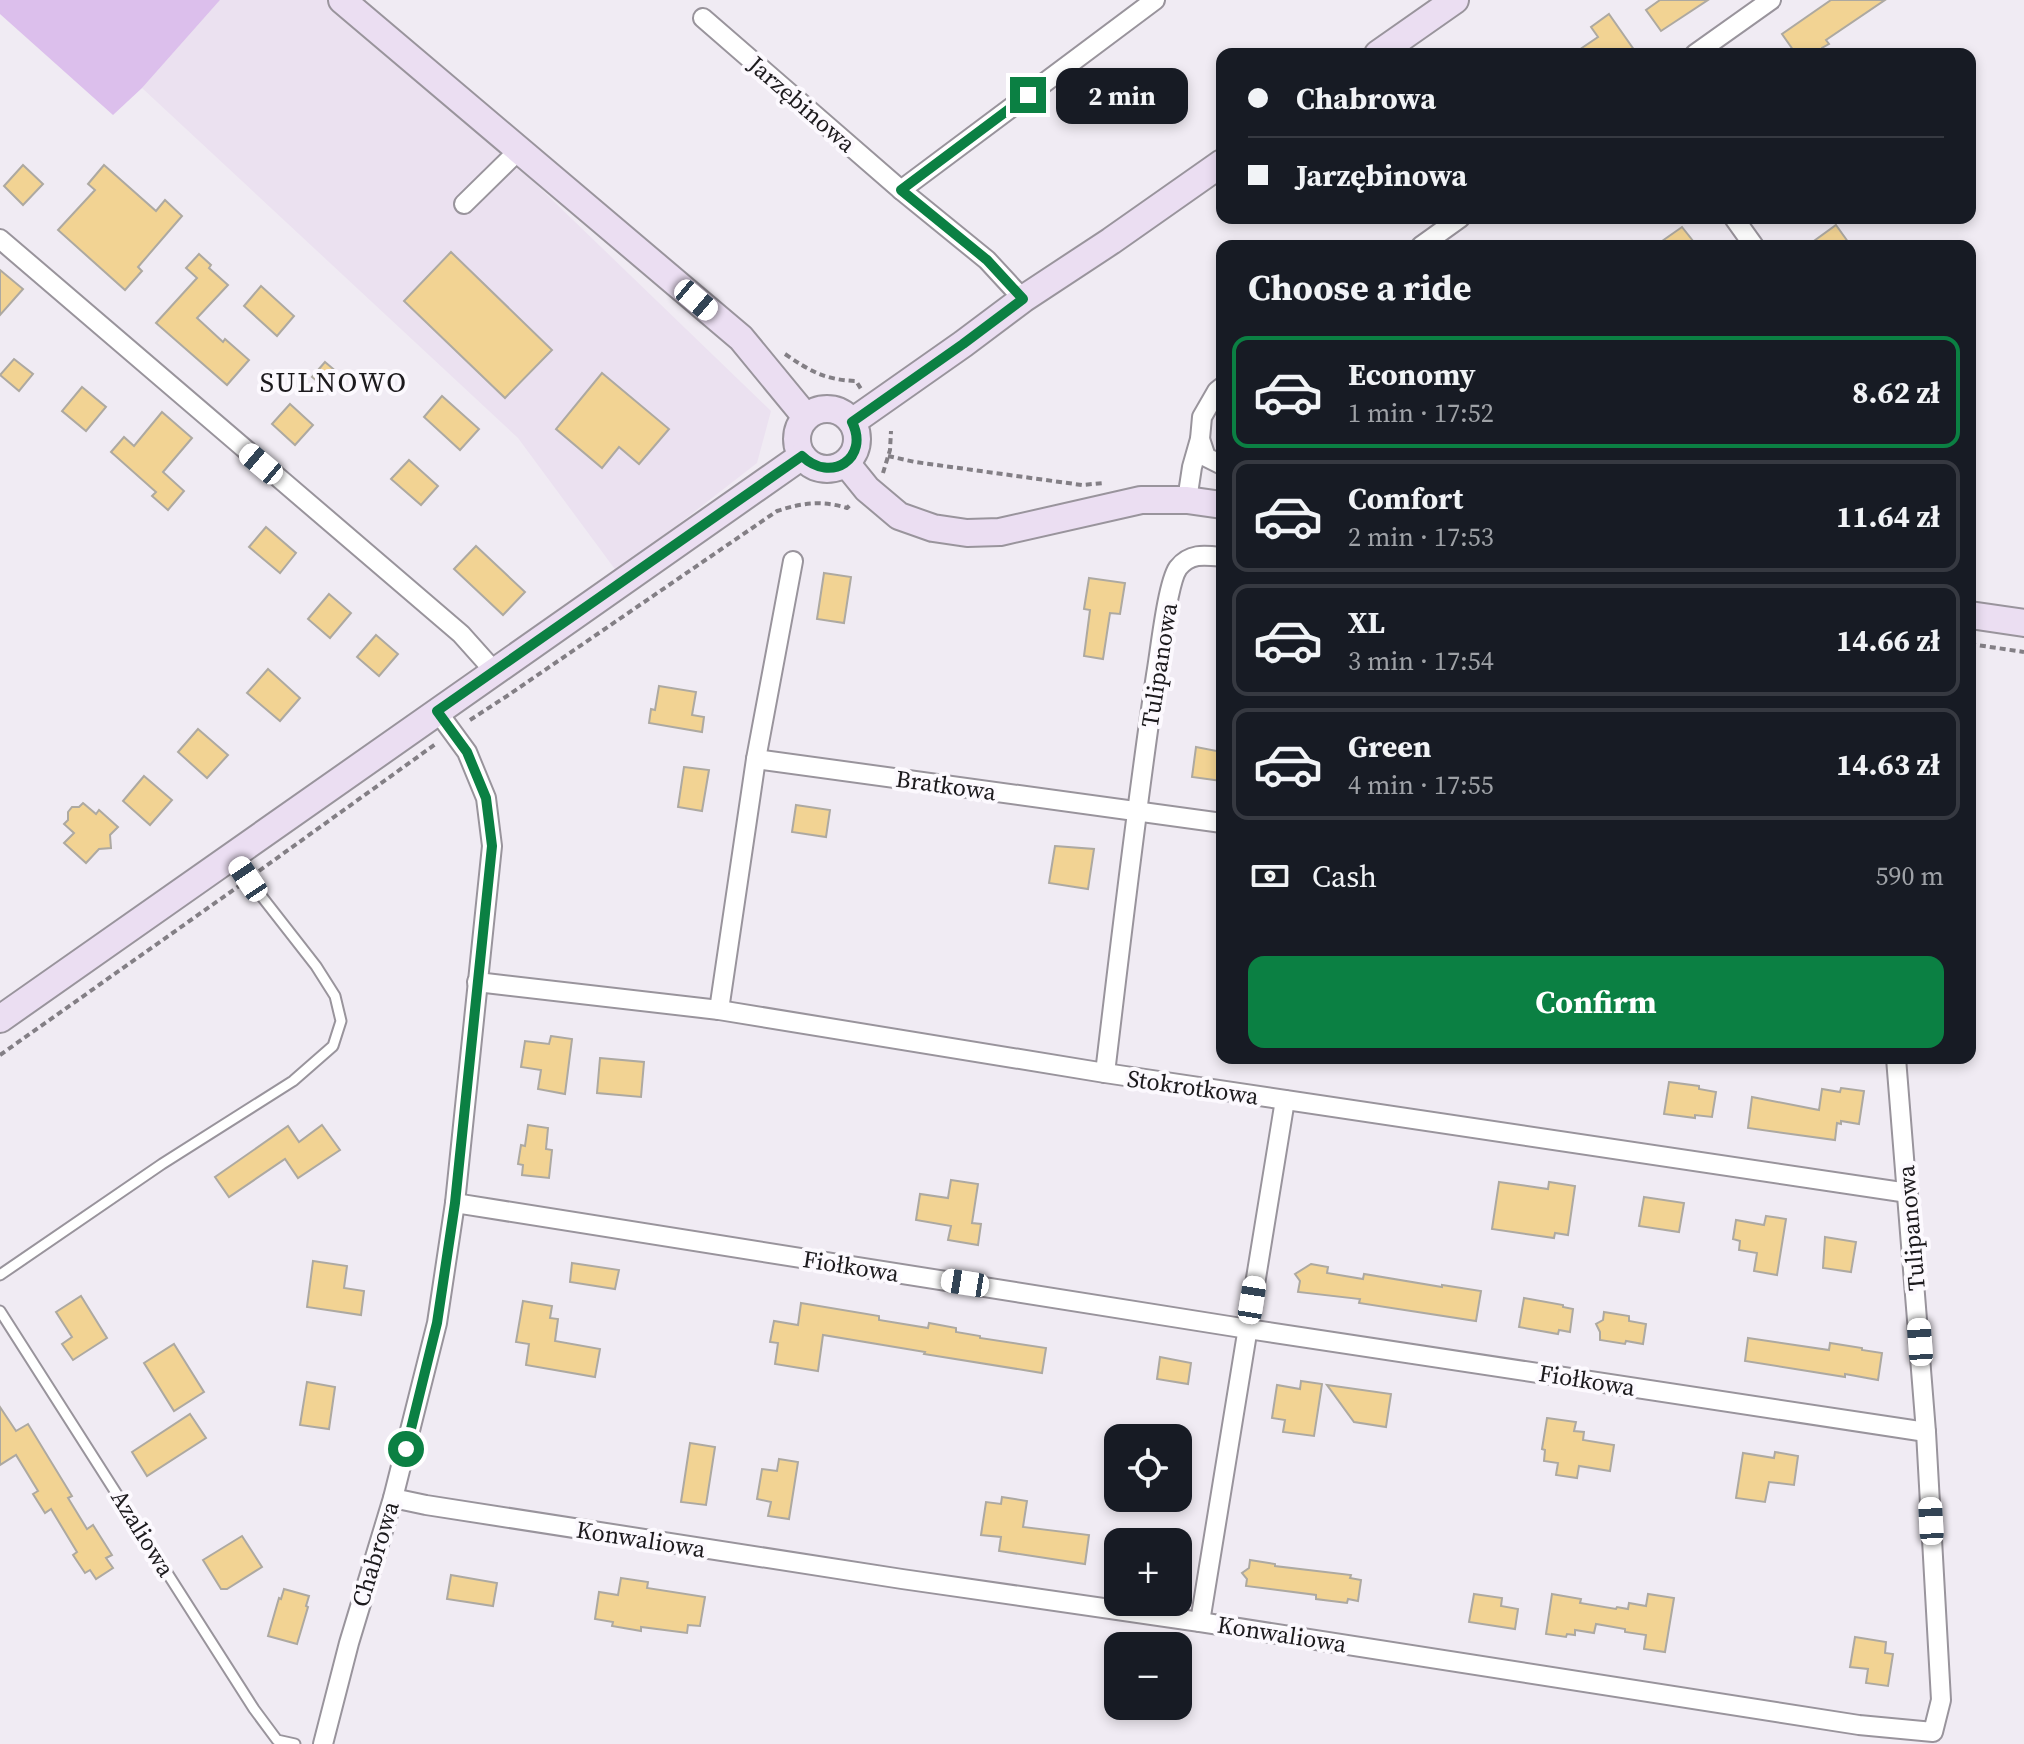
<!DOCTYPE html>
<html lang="en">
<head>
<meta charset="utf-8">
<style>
  body { margin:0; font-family:"Source Serif 4",serif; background:#20242c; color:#f1f3f6; height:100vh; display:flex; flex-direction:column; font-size:30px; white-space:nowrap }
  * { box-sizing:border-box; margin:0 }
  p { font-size:26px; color:#9ea1a6 }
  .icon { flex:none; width:44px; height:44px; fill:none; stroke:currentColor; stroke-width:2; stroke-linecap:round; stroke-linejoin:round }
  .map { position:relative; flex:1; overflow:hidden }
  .panel { position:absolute; left:1216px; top:240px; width:760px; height:824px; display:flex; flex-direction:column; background:#171b24; border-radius:16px; box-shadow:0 4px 12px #0003 }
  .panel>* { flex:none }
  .top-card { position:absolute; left:1216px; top:48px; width:760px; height:176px; border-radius:16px; box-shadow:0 4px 12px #0003; display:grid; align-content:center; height:176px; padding:0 32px; background:#171b24 }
  .tools { position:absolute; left:1104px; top:1424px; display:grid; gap:16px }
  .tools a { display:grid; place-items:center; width:88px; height:88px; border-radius:16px; background:#171b24; box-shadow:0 4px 12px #0003; font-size:40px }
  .end { position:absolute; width:36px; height:36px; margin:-18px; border:10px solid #0b8043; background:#fff; box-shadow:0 0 0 4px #fff }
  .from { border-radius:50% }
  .bubble { position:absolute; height:56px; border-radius:16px; background:#171b24; box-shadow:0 4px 12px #0003; font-size:26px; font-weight:700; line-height:56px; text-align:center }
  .car { position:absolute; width:24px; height:48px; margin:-24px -12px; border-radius:10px; box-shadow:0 0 6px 2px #0007; background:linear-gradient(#fff 24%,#345 0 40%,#fff 0 76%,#345 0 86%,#fff 0) }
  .top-card b { display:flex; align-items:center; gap:28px; height:76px; font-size:30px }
  .top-card b+b { border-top:2px solid #363941 }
  .top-card i { width:20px; height:20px; background:#f1f3f6 }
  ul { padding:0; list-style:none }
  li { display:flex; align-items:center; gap:24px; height:112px; margin:0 16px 12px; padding:0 16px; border:4px solid #363941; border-radius:16px }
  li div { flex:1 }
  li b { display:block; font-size:30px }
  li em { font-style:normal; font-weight:700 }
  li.selected { border-color:#0b8043 }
  li>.icon { width:72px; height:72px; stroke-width:1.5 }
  h2 { padding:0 32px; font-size:36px; line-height:96px }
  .pay { display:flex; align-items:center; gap:20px; height:88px; padding:0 32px; font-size:30px }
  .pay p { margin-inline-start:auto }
  .button { display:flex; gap:16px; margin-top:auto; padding:16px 32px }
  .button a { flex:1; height:92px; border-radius:16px; background:#0b8043; color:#fff; font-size:32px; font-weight:700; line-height:92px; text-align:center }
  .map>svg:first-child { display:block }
  .built { fill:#ebe1f0 }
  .green { fill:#dcbfec }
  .building { fill:#f2d393; stroke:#ada9a1; stroke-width:2 }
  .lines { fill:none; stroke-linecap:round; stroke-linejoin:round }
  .lane-casing { stroke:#99949c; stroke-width:13 }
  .street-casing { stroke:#99949c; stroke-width:22 }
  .secondary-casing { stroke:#99949c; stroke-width:30 }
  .path { stroke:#837f85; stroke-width:4; stroke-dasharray:6 4; stroke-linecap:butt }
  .lane { stroke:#fff; stroke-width:9 }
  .street { stroke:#fff; stroke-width:18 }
  .secondary { stroke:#ebdef2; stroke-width:26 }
  .route { stroke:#0b8043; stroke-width:10 }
  .labels { text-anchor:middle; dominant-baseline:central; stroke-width:8; stroke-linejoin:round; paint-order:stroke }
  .street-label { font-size:24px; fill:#1c1a1d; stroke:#fcf9fe }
  .quarter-label { font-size:28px; letter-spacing:2px; fill:#1c1a1d; stroke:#fcf9fe }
</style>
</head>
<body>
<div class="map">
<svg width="2024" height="1744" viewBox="0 0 2024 1744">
  <rect width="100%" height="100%" fill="#f0ebf3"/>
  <polygon class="built" points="220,0 345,0 771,411 757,463 617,572 518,438 142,88"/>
  <polygon class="green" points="0,0 220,0 142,88 113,115 0,14"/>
  <g class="building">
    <polygon points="1660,0 1708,0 1661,31 1646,10"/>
    <polygon points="1831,0 1885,0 1826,40 1829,44 1822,48 1821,54 1796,54 1782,34"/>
    <polygon points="1609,14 1637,54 1573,54 1598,37 1591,27"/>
    <polygon points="23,165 43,184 23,205 4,186"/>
    <polygon points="104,165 156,211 165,200 182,216 138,267 142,271 125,290 58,230 95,190 88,184"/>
    <polygon points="1836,225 1851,246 1807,246"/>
    <polygon points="1682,227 1697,246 1655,246"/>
    <polygon points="451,252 552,350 505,398 404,301"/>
    <polygon points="199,254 211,265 209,268 228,285 197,318 223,342 225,339 249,360 227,385 156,323 197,278 186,268"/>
    <polygon points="0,270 23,289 0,315"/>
    <polygon points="261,286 294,316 277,336 244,306"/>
    <polygon points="14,359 33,374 19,391 0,375"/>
    <polygon points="325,362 344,378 331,393 312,377"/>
    <polygon points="602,373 669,429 639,464 619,447 602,468 556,429"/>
    <polygon points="82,387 106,407 86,431 62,411"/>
    <polygon points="442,396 479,429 460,450 424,417"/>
    <polygon points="290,404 313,425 295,445 272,424"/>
    <polygon points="162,412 192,438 163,472 184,491 168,510 152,496 156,492 111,452 124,437 134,446"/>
    <polygon points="409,460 438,486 421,505 391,479"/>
    <polygon points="266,527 296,553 280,573 249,547"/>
    <polygon points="476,546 525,592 503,615 454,569"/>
    <polygon points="824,573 851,577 844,623 817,619"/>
    <polygon points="1089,578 1125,583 1120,614 1110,613 1103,659 1084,656 1090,610 1084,609"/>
    <polygon points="329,594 351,613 330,638 308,619"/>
    <polygon points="376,635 398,654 379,676 357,657"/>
    <polygon points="268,669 300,698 280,721 247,693"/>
    <polygon points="659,686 696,692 692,715 704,717 702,732 649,723 651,709 655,710"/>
    <polygon points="198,729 228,755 207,778 178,752"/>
    <polygon points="1196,747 1222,752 1222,781 1192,777"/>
    <polygon points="684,767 709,770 702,811 678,807"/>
    <polygon points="144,776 172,800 150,825 123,801"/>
    <polygon points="83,803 96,814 99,810 118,827 110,835 111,848 99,849 86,863 64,843 74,833 64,824 68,820 68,812 72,807 79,807"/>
    <polygon points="796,805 830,810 826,837 792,832"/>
    <polygon points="1055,846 1094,849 1088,889 1049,883"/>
    <polygon points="551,1036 572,1039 565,1094 538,1089 541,1070 521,1067 525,1041 549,1044"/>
    <polygon points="600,1058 644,1062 641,1097 597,1093"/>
    <polygon points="1669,1082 1699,1086 1699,1089 1716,1092 1712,1117 1695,1115 1695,1118 1664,1114"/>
    <polygon points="1841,1088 1864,1091 1859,1124 1841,1121 1841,1124 1837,1123 1835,1140 1748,1128 1752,1097 1819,1110 1822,1089 1840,1092"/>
    <polygon points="322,1125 340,1150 298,1178 285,1159 229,1197 215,1177 288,1126 299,1142"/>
    <polygon points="528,1125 548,1128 546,1149 552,1150 549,1178 522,1175 523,1165 518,1164 521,1145 525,1146"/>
    <polygon points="951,1180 978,1184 972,1223 981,1224 978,1245 948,1240 951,1226 916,1220 920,1194 948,1198"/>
    <polygon points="1499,1182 1548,1189 1549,1182 1575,1186 1568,1235 1555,1233 1554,1238 1492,1229"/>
    <polygon points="1644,1197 1684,1203 1679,1232 1639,1226"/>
    <polygon points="1766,1216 1786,1219 1777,1275 1754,1271 1757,1253 1739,1250 1740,1241 1733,1239 1736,1220 1764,1225"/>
    <polygon points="1825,1237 1856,1242 1851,1272 1823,1268"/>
    <polygon points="313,1261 347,1266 344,1288 364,1291 361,1315 307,1307"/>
    <polygon points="572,1263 619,1270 615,1289 570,1282"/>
    <polygon points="1311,1264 1328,1267 1327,1273 1363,1279 1364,1274 1442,1287 1442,1285 1481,1291 1476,1321 1359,1303 1360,1299 1298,1292 1300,1281 1295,1274"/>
    <polygon points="81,1296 107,1338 73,1360 62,1344 72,1337 56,1312"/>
    <polygon points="1524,1298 1563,1305 1563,1307 1573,1309 1570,1332 1559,1330 1558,1334 1519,1327"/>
    <polygon points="523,1301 552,1306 550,1318 558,1319 555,1341 600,1349 595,1377 526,1365 529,1344 516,1342"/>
    <polygon points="801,1303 879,1316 879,1320 928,1328 929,1323 956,1328 956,1332 980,1336 980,1338 1046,1348 1042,1373 924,1354 925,1352 823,1335 818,1371 775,1364 778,1343 770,1342 774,1321 798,1325"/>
    <polygon points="1604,1312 1629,1316 1629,1321 1646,1324 1643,1344 1626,1341 1625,1344 1600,1340 1600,1332 1596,1324 1603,1320"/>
    <polygon points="1748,1338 1829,1350 1830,1343 1862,1348 1862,1350 1882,1353 1878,1380 1845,1374 1845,1377 1745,1361"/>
    <polygon points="174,1344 204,1392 174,1411 144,1363"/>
    <polygon points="1160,1357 1191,1363 1188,1384 1157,1379"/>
    <polygon points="1301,1381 1322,1384 1314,1436 1283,1432 1285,1420 1272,1418 1277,1385 1300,1389"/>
    <polygon points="307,1382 335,1387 329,1429 300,1425"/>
    <polygon points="1327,1385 1391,1394 1386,1427 1354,1422"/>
    <polygon points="0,1407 16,1431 28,1424 72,1496 68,1498 87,1529 93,1525 112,1555 106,1558 113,1568 96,1579 90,1570 85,1573 73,1555 77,1552 51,1509 45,1513 33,1494 38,1491 16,1455 0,1465"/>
    <polygon points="190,1414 206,1438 147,1476 132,1452"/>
    <polygon points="1547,1418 1576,1422 1574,1431 1584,1432 1583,1440 1614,1445 1610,1471 1579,1466 1577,1478 1556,1475 1558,1463 1544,1461 1545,1450 1542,1449"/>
    <polygon points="690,1443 715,1447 706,1505 681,1502"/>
    <polygon points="1775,1452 1798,1456 1794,1485 1769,1482 1765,1502 1736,1498 1743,1453 1774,1458"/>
    <polygon points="779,1459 798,1462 789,1519 768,1516 771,1502 757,1499 762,1469 777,1471"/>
    <polygon points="1002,1497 1027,1501 1023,1527 1089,1535 1085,1564 999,1551 1001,1537 981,1535 986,1502 1001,1504"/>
    <polygon points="242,1536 262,1567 227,1589 221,1589 203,1560"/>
    <polygon points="1250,1560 1275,1564 1275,1566 1351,1575 1350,1578 1361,1580 1358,1601 1348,1599 1347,1603 1316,1599 1316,1595 1246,1586 1247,1579 1242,1573 1249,1568"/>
    <polygon points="451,1575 497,1583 493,1606 447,1599"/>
    <polygon points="621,1578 648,1582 647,1588 705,1597 700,1626 688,1625 687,1633 641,1627 641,1631 612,1626 613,1622 595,1619 599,1592 618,1595"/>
    <polygon points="284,1589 309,1596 306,1606 308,1607 297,1644 268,1636 279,1598 281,1599"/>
    <polygon points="1474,1594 1502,1598 1501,1606 1518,1609 1515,1629 1469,1622"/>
    <polygon points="1552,1594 1581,1599 1580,1603 1616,1609 1617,1607 1628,1609 1629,1603 1646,1606 1648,1594 1674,1598 1665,1652 1644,1649 1646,1635 1625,1632 1625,1629 1596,1624 1594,1633 1575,1630 1575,1635 1567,1634 1566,1637 1546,1634"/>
    <polygon points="1855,1637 1886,1642 1885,1653 1893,1654 1888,1686 1866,1683 1868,1669 1850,1667"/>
  </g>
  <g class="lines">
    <g class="lane-casing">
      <g id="lane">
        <polyline points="0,1275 162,1164 293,1081 333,1046 341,1021 335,996 316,966 248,879 235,859"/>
        <polyline points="0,1311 254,1709 277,1740 295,1744"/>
      </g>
    </g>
    <g class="street-casing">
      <g id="street">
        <polyline points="703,18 901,190 987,260 1023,299"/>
        <polyline points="1695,54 1771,0"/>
        <polyline points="901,190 1155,0"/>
        <polyline points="464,204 519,150"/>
        <polyline points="1734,218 1754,246"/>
        <polyline points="0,239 461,634 495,672"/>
        <polyline points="1421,246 1460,218"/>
        <polyline points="1200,439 1206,457 1222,465"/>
        <polyline points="1187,500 1192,467 1200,439 1202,417 1217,391 1222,387"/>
        <polyline points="756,759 1222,823"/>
        <polyline points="477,982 719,1010 1105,1073 1908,1193"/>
        <polyline points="719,1010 756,759 793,561"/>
        <path d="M1105 1073C1121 940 1136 808 1156 675 1160 653 1167 584 1178 568 1190 553 1204 555 1222 557"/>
        <polyline points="455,1203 1248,1329 1926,1432"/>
        <polyline points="393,1498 426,1505 902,1579 1200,1622 1859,1725 1933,1732 1941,1700 1926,1432 1896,1058"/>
        <polyline points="1200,1622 1285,1100"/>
        <polyline points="323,1744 349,1643 393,1498 437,1323 455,1203 492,846 486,798 467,752 437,711"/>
      </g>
    </g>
    <g class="secondary-casing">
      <g id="secondary">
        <polyline points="342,0 741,338 806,417"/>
        <polyline points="1378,54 1455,0"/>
        <circle cx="827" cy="439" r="30"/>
        <polyline points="852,422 963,344 1023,299 1111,241 1222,163"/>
        <polyline points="846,463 867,489 899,516 933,528 967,533 1000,532 1141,500 1187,500 1222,505"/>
        <polyline points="1970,615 2024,623"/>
        <polyline points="0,1019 802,456"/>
      </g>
    </g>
    <g class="path">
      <path d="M785 354C810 371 825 380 856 381L861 389"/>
      <polyline points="888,456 915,462 1082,485 1104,483"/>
      <polyline points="883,473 890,450 891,431"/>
      <polyline points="1970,644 2024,652"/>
      <path d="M470 720 507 696 777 511C801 503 822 500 847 508L850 505"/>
      <polyline points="259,871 437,743"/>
      <polyline points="0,1055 239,886"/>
    </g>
    <use href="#lane" class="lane"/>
    <use href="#street" class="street"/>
    <use href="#secondary" class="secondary"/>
  </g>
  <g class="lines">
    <path class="route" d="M406 1449 437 1323 455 1203 492 846 486 798 467 752 437 711 802 456C831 484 870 458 852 422L963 344 1023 299 987 260 901 190 1028 95"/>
  </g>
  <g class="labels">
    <g class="street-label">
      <text transform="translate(802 104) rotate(41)">Jarzębinowa</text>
      <text transform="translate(1159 665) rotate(-81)">Tulipanowa</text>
      <text transform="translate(946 785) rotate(8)">Bratkowa</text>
      <text transform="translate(1193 1087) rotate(8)">Stokrotkowa</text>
      <text transform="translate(1911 1228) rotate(-95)">Tulipanowa</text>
      <text transform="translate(851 1266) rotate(9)">Fiołkowa</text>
      <text transform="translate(1587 1380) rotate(9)">Fiołkowa</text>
      <text transform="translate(143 1533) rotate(58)">Azaliowa</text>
      <text transform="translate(641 1539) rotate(9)">Konwaliowa</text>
      <text transform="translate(375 1554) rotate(-73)">Chabrowa</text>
      <text transform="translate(1282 1634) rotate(9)">Konwaliowa</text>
    </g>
    <g class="quarter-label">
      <text x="334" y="382">SULNOWO</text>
    </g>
  </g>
</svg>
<div class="tools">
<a><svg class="icon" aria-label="locate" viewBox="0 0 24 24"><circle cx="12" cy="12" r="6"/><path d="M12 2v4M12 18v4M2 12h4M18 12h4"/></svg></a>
<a>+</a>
<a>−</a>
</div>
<i class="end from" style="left:406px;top:1449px"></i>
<i class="end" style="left:1028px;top:95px"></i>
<div class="bubble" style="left:1056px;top:68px;width:132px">2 min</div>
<i class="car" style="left:696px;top:300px;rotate:130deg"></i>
<i class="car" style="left:261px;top:464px;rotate:310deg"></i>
<i class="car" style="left:248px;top:879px;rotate:326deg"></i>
<i class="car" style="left:965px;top:1283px;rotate:279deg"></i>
<i class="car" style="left:1252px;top:1300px;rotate:9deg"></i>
<i class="car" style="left:1920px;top:1342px;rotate:356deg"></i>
<i class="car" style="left:1931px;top:1521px;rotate:357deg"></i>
<div class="top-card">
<b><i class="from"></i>Chabrowa</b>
<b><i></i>Jarzębinowa</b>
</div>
<section class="panel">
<h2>Choose a ride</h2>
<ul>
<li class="selected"><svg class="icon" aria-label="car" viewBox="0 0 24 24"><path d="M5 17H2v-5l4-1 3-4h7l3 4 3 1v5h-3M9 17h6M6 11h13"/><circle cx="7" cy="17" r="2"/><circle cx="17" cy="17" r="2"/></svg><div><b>Economy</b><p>1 min · 17:52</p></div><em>8.62 zł</em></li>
<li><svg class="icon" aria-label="car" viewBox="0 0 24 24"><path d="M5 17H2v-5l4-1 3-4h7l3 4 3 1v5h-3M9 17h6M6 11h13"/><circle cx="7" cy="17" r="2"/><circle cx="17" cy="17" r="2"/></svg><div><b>Comfort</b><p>2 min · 17:53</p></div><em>11.64 zł</em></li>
<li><svg class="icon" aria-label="car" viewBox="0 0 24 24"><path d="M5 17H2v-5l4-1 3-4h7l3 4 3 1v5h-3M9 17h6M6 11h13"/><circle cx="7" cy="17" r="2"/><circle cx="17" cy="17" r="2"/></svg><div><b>XL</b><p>3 min · 17:54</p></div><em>14.66 zł</em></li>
<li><svg class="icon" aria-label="car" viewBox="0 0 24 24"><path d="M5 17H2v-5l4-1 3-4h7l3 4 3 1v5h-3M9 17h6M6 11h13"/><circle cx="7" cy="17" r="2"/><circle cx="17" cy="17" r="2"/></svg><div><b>Green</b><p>4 min · 17:55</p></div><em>14.63 zł</em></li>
</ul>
<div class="pay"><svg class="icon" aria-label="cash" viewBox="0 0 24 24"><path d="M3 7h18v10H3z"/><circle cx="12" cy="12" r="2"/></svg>Cash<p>590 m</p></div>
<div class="button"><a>Confirm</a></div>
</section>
</div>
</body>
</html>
